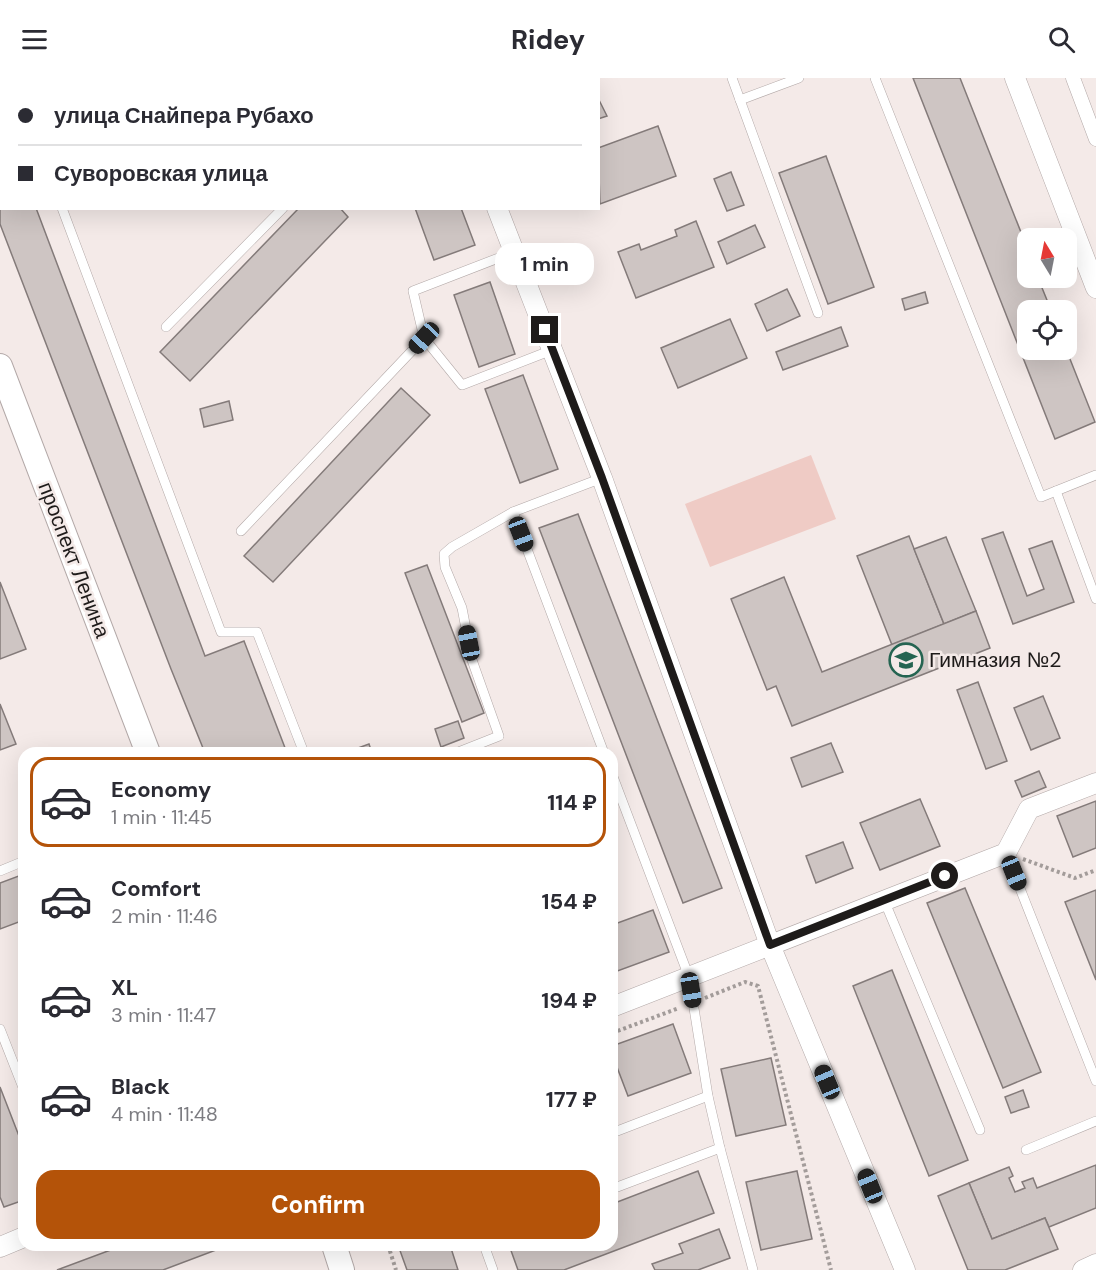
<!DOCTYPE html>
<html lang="en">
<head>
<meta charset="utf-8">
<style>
  body { margin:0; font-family:"DM Sans",sans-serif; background:#f2f2f3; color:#2b2b33; height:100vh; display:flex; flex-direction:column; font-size:22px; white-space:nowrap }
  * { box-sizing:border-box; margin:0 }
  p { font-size:20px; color:#7c7c81 }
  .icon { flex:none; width:33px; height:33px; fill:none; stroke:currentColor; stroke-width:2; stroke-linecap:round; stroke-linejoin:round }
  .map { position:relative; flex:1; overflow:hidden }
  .sheet { position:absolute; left:18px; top:669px; width:600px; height:504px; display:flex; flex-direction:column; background:#fff; border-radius:18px; box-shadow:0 6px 24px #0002 }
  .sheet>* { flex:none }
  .guide { position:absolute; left:0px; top:0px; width:600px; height:132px; box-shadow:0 6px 24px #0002; display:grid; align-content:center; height:132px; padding:0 18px; background:#fff }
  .needle { width:39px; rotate:350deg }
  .controls { position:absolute; left:1017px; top:150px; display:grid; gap:12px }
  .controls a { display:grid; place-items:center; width:60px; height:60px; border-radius:12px; background:#fff; box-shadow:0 6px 24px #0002; font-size:30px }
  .end { position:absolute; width:27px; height:27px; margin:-14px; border:8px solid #1e1b1a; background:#fff; box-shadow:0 0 0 3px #fff }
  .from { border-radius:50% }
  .bubble { position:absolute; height:42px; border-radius:18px; background:#fff; box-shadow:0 6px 24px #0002; font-size:20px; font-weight:700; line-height:42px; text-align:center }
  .car { position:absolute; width:18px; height:36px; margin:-18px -9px; border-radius:8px; box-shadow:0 0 4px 2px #0007; background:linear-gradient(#222 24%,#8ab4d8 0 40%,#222 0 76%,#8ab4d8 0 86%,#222 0) }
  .guide b { display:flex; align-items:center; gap:21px; height:57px; font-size:22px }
  .guide b+b { border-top:2px solid #e1e1e2 }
  .guide i { width:15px; height:15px; background:#2b2b33 }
  ul { padding:10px 0 0; list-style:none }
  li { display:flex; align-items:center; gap:18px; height:90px; margin:0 12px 9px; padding:0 6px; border:3px solid transparent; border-radius:18px }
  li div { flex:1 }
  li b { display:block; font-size:22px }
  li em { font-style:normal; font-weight:700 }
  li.active { border-color:#b45309 }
  li>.icon { width:54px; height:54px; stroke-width:1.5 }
  .cta { display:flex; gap:12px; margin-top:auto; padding:12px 18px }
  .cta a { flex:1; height:69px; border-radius:18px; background:#b45309; color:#fff; font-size:24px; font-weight:700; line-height:69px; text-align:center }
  header { display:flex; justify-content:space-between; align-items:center; height:78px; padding:0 18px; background:#fff; font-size:27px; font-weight:700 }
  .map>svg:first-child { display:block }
  .green { fill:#efcbc5 }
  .building { fill:#cec5c3; stroke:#847b7a; stroke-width:1.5 }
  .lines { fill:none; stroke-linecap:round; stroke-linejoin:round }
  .service-casing { stroke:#b3a9a8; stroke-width:10 }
  .pedestrian-casing { stroke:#b3a9a8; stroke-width:15 }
  .minor-casing { stroke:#b3a9a8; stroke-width:21 }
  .tertiary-casing { stroke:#b3a9a8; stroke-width:26 }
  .path { stroke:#a39c9a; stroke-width:4; stroke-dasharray:3 3; stroke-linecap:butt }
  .service { stroke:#fff; stroke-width:9 }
  .pedestrian { stroke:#fff; stroke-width:14 }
  .minor { stroke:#fff; stroke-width:20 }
  .tertiary { stroke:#fff; stroke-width:24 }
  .route { stroke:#1e1b1a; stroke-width:8 }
  .labels { text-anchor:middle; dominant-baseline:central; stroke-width:5; stroke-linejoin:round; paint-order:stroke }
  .street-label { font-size:21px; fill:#1e1b1a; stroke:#f4eae8 }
  .poi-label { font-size:21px; fill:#1e1b1a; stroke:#f4eae8; text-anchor:start }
</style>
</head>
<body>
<header><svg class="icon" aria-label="menu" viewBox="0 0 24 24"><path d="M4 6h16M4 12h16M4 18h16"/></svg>Ridey<svg class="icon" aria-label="search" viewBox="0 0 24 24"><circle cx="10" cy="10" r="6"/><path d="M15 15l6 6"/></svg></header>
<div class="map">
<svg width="1096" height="1192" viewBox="0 0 1096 1192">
  <rect width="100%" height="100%" fill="#f4eae8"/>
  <polygon class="green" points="811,377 836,441 710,489 685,426"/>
  <g class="building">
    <polygon points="145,0 203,0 143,2"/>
    <polygon points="360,0 406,0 407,2 361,2"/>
    <polygon points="913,0 960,0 1028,172 1028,200 1038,200 1051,232 1028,232 1028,272 1066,271 1095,344 1055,361"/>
    <polygon points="598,20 607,38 598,41"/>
    <polygon points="0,34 2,130 36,130 205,578 244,563 287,675 205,675 171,591 0,146"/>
    <polygon points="658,48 676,98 600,126 598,70"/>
    <polygon points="826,78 874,209 828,226 779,95"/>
    <polygon points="731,94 744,127 727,133 714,101"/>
    <polygon points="299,130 340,130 348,139 190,303 160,274"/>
    <polygon points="415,130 461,130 475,167 434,182"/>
    <polygon points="696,143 714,189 636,220 618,174 639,166 641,172 677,158 675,152"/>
    <polygon points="755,147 765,169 727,186 718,164"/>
    <polygon points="490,204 515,276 479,289 454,217"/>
    <polygon points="787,211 800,238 767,253 755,226"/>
    <polygon points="925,214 928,225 905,232 902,221"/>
    <polygon points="730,241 747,280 678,310 661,270"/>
    <polygon points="841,249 848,268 783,292 776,274"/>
    <polygon points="523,297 558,391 520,405 485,311"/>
    <polygon points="401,310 430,337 273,504 244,478"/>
    <polygon points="229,323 233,342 204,349 200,331"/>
    <polygon points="578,436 722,810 683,825 539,450"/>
    <polygon points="1003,454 1027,518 1044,511 1029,471 1052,463 1074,524 1013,546 982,461"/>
    <polygon points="909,458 944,546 892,567 857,478"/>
    <polygon points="946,459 976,533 944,546 914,471"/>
    <polygon points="427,487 484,635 462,644 405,495"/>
    <polygon points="784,499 822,594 976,533 990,570 792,648 776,608 767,612 731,521"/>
    <polygon points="0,504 26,571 0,581"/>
    <polygon points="978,604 1007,683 986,691 957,612"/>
    <polygon points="1043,618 1060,660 1031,672 1014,630"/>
    <polygon points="0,626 16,666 0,672"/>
    <polygon points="458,643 464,660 441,669 435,651"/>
    <polygon points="831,665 843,694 802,709 791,680"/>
    <polygon points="369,666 372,675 347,675 347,674"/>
    <polygon points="1039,693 1046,709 1022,719 1015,703"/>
    <polygon points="920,721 940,768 880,792 860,745"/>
    <polygon points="1096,723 1096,770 1073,779 1057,738"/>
    <polygon points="843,764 853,790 816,805 806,778"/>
    <polygon points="24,796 24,842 0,851 0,805"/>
    <polygon points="965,810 1041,994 1003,1010 927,825"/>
    <polygon points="1096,812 1096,902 1065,824"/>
    <polygon points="653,832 669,874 612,895 612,847"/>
    <polygon points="892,892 968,1082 929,1098 853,908"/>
    <polygon points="673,946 691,995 628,1018 612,976 612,968"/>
    <polygon points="771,980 786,1047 736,1058 721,991"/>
    <polygon points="0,1009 24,1071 24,1122 4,1129 0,1119"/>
    <polygon points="1023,1012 1029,1029 1011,1035 1005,1019"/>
    <polygon points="1096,1087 1096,1130 1049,1149 1045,1140 992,1161 969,1105 1009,1089 1013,1098 1009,1100 1015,1114 1025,1110 1022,1104 1033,1100 1037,1110"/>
    <polygon points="698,1093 714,1135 564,1192 518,1192 509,1167 612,1167 612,1126"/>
    <polygon points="797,1093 812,1161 761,1172 746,1104"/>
    <polygon points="969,1105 992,1161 1045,1140 1058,1171 1005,1192 968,1192 938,1118"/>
    <polygon points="719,1151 730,1180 698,1192 655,1192 652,1186 683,1175 679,1166"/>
    <polygon points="124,1167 224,1167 224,1169 163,1192 57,1192"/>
    <polygon points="398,1167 450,1167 458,1192 407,1192"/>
  </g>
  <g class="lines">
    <g class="service-casing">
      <g id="service">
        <polyline points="13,0 13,2"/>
        <polyline points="324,0 324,2"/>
        <polyline points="732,0 818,235"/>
        <polyline points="875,0 1041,419 1096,397"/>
        <polyline points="122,2 123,0"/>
        <polyline points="740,22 799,0"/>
        <polyline points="62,130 221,554 257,554 304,675"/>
        <polyline points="166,249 283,130"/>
        <polyline points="424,260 462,307 552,272"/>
        <polyline points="602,400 513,434 604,675"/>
        <polyline points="1056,413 1096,521"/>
        <polyline points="241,453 424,260 413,213 514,174"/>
        <polyline points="456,675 499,658 472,582 462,530 445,489 444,476 452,469 513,434"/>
        <polyline points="612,696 689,899 708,1018 720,1070 753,1192"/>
        <polyline points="1006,775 1096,1003"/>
        <polyline points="0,793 24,783"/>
        <polyline points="884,822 980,1052"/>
        <polyline points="0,951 24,1012"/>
        <polyline points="612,1055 708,1018"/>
        <polyline points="1026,1072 1096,1043"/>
        <polyline points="612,1111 720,1070"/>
        <polyline points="484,1167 493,1192"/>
      </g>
    </g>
    <g class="pedestrian-casing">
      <polyline id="pedestrian" points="1073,0 1096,61"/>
    </g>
    <g class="minor-casing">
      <g id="minor">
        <polyline points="446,0 447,2"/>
        <polyline points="1015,0 1096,210"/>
        <polyline points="528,2 533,0"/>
        <polyline points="497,130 602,400 770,867 905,1192"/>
        <polyline points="612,929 1006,775 1029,731 1096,705"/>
        <polyline points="0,1169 24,1159"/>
        <polyline points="1083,1192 1096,1186"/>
      </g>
    </g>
    <g class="tertiary-casing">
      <g id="tertiary">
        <polyline points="0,288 148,675"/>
        <polyline points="334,1167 342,1192"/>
      </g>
    </g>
    <g class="path">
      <polyline points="410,0 411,2"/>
      <polyline points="478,0 478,2"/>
      <polyline points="1023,781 1075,800 1096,792"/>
      <polyline points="705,920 745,904 758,908 831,1192"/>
      <polyline points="612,955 679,930"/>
      <polyline points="388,1167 396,1192"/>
    </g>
    <use href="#service" class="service"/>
    <use href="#pedestrian" class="pedestrian"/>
    <use href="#minor" class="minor"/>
    <use href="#tertiary" class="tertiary"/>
  </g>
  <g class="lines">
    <polyline class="route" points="545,252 602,400 770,867 945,798"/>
  </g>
  <defs>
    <g id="school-ring" transform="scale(1.725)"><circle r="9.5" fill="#f4eae8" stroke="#256451" stroke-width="1.5"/><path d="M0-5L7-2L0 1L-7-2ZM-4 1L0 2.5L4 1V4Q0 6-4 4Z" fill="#256451"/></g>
  </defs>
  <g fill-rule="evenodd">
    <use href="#school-ring" x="906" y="582"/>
  </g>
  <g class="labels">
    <g class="street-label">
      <text transform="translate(74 482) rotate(69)">проспект Ленина</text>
    </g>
    <g class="poi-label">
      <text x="929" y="582">Гимназия №2</text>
    </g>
  </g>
</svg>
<div class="controls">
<a><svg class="needle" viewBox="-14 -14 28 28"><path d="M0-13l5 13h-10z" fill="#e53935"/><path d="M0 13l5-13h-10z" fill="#7c7c81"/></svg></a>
<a><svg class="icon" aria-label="locate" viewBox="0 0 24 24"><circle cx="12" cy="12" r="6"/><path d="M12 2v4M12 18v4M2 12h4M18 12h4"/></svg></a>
</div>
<i class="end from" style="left:945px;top:798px"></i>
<i class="end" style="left:545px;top:252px"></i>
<div class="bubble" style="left:495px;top:165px;width:99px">1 min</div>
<i class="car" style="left:424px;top:260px;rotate:223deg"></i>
<i class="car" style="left:521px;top:456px;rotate:159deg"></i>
<i class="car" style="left:469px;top:565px;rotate:349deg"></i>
<i class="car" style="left:1014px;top:795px;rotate:158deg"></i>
<i class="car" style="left:691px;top:912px;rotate:171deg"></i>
<i class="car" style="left:827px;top:1004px;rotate:337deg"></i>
<i class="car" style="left:870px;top:1108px;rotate:338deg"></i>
<div class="guide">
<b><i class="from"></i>улица Снайпера Рубахо</b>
<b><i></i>Суворовская улица</b>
</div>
<section class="sheet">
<ul>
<li class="active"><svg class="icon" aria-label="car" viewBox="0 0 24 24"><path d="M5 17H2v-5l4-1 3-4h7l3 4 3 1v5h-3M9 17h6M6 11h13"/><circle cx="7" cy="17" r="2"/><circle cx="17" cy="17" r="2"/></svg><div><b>Economy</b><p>1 min · 11:45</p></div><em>114 ₽</em></li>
<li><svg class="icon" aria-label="car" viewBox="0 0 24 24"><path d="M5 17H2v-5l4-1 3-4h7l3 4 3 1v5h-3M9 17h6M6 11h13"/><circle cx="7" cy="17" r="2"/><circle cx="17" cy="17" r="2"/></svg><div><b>Comfort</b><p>2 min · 11:46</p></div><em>154 ₽</em></li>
<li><svg class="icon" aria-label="car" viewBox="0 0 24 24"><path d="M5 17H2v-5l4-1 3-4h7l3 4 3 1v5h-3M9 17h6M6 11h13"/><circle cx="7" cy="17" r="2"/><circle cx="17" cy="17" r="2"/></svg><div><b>XL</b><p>3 min · 11:47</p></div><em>194 ₽</em></li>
<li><svg class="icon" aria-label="car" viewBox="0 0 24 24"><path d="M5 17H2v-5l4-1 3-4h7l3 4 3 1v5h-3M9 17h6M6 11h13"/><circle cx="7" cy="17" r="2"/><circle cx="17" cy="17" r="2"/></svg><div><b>Black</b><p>4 min · 11:48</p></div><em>177 ₽</em></li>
</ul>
<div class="cta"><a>Confirm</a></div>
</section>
</div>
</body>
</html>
